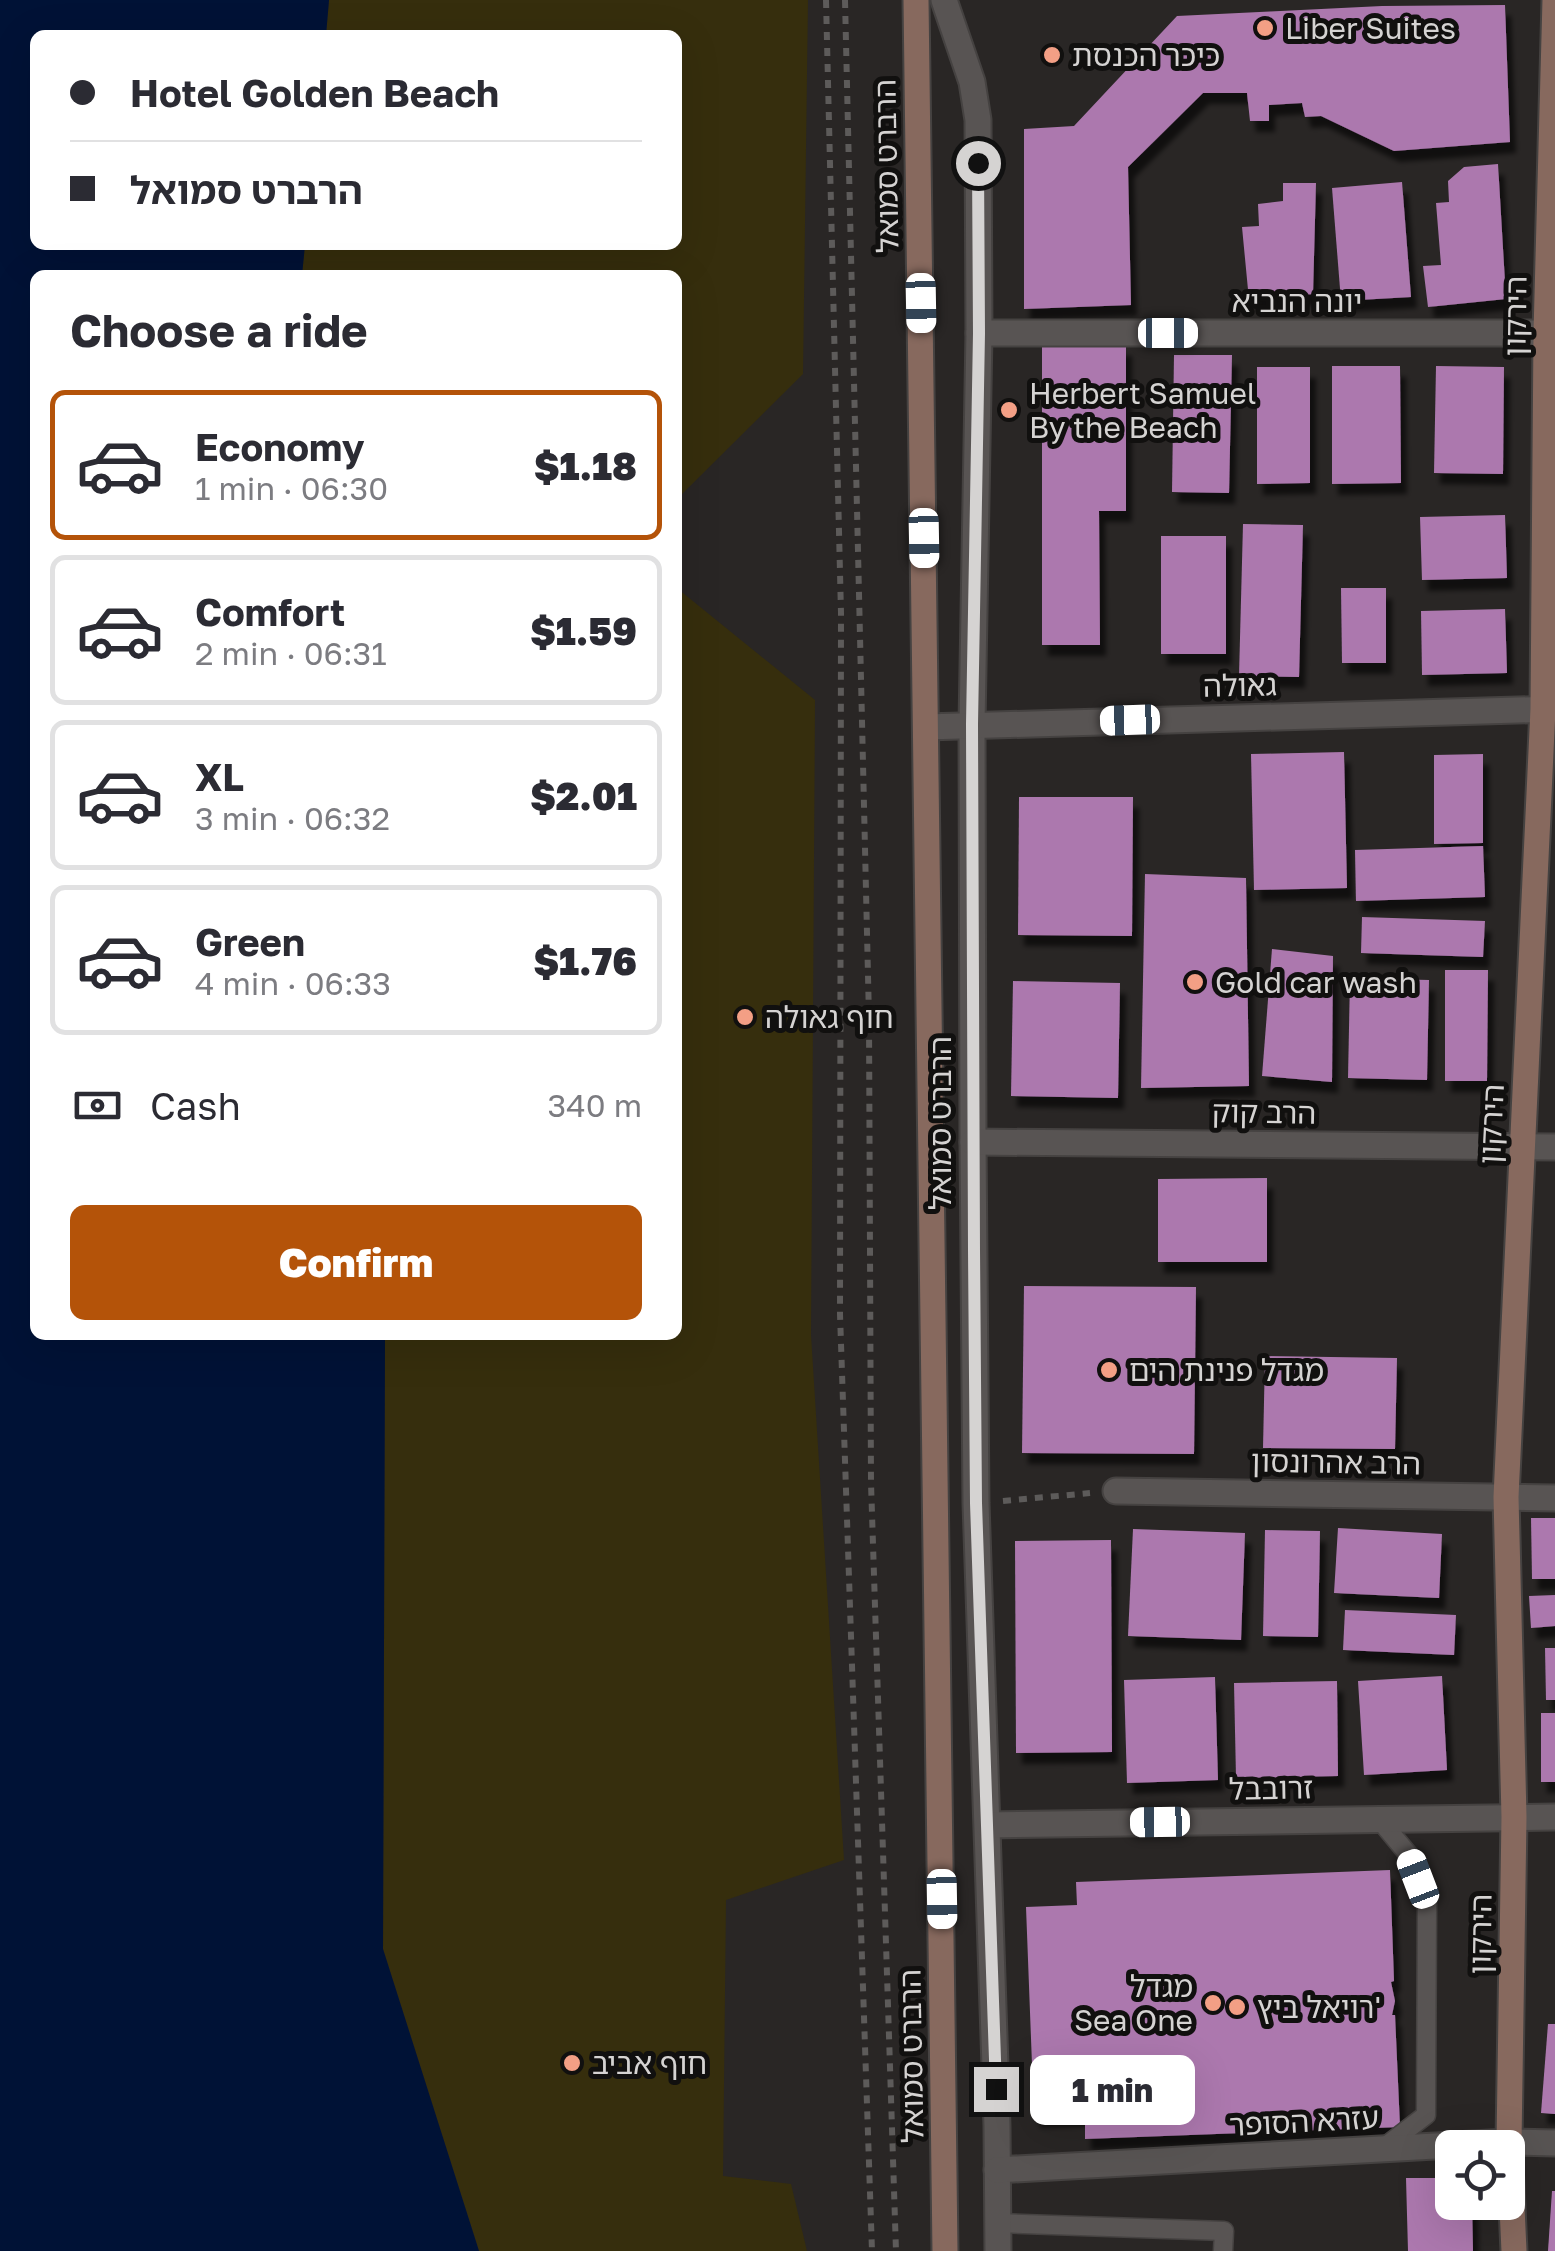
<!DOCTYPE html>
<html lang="en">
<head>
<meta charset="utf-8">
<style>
  body { margin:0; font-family:"Golos Text","Noto Sans Hebrew",sans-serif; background:#f2f2f3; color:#2b2b33; height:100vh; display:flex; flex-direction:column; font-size:38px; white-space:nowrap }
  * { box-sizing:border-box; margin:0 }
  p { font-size:32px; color:#7c7c81 }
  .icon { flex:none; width:55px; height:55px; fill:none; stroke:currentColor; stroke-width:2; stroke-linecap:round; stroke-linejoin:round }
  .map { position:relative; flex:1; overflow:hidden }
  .drawer { position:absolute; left:30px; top:270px; width:652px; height:1070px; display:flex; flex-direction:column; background:#fff; border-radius:15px; box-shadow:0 10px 40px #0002 }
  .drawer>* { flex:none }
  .hud { position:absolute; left:30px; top:30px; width:652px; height:220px; border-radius:15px; box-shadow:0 10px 40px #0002; display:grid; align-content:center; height:220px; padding:0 40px; background:#fff }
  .controls { position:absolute; left:1435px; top:2130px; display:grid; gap:20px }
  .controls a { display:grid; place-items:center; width:90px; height:90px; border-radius:15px; background:#fff; box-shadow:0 10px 40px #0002; font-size:50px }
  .end { position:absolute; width:45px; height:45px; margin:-22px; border:12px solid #d5d3d2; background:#111; box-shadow:0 0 0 5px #111 }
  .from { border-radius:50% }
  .bubble { position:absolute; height:70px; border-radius:15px; background:#fff; box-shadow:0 10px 40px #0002; font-size:32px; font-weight:800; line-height:70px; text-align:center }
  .car { position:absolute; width:30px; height:60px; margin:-30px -15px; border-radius:12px; box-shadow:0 0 8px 2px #0007; background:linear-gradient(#fff 24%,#345 0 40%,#fff 0 76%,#345 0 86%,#fff 0) }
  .hud b { display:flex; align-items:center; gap:35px; height:95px; font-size:38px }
  .hud b+b { border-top:2px solid #e1e1e2 }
  .hud i { width:25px; height:25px; background:#2b2b33 }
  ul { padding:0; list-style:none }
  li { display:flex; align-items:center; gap:30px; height:150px; margin:0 20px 15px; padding:0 20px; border:5px solid #e1e1e2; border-radius:15px }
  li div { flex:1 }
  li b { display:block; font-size:38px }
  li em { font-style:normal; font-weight:800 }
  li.on { border-color:#b45309 }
  li>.icon { width:90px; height:90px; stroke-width:1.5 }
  h2 { padding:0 40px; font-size:45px; line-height:120px }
  .pay { display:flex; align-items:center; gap:25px; height:110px; padding:0 40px; font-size:38px }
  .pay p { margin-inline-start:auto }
  .cta { display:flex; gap:20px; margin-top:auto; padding:20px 40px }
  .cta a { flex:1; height:115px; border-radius:15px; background:#b45309; color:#fff; font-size:40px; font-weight:800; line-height:115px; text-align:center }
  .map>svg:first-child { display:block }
  .sand { fill:#362e0d }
  .water { fill:#001236 }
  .building { fill:#ac78ae; filter:url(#shadow) }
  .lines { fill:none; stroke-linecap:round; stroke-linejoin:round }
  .service-casing { stroke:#454241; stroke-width:21 }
  .minor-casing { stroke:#454241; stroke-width:29 }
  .secondary-casing { stroke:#454241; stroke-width:29 }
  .path { stroke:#5d5b5a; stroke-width:6; stroke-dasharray:8 8; stroke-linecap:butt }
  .service { stroke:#585453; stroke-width:18 }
  .minor { stroke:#585453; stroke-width:25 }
  .secondary { stroke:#87695e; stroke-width:25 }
  .route { stroke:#d5d3d2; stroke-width:12 }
  .poi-dot { fill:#f39f85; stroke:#11100f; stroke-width:4 }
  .labels { text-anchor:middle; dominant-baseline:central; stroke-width:10; stroke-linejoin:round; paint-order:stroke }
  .poi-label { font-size:30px; fill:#d5d3d2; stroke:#11100f; text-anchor:start }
  .street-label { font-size:30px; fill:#d5d3d2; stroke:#11100f }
</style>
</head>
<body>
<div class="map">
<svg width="1555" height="2251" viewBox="0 0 1555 2251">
  <defs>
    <filter id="shadow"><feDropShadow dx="6" dy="11" stdDeviation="2.5" flood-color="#0009"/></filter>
  </defs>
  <rect width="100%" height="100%" fill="#292625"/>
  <g class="sand">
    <polygon points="329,0 808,0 803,374 678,498 678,275 302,275 305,245 678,245 678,35 326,35"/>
    <polygon points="678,589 815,700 811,1335 844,1860 726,1900 723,2176 791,2184 807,2251 479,2251 383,1949 385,1335 678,1335"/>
  </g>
  <polygon class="water" points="0,0 329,0 326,35 35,35 35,245 305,245 302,275 35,275 35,1335 385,1335 383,1949 479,2251 0,2251"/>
  <g class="building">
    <polygon points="1505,5 1510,142 1394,151 1321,116 1305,117 1302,103 1269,105 1269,121 1250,121 1247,93 1203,93 1128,167 1131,305 1024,309 1024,129 1074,126 1177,16 1382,6"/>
    <polygon points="1498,164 1506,299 1428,307 1423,266 1441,265 1436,203 1449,202 1448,181 1464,167"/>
    <polygon points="1402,182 1411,297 1341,301 1332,188"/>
    <polygon points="1283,183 1316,183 1313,294 1249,300 1242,227 1259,226 1258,204 1283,201"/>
    <polygon points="1042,345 1126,345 1126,511 1099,511 1100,645 1042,645"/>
    <polygon points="1174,355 1232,355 1229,493 1172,492"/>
    <polygon points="1332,366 1400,366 1401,483 1332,484"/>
    <polygon points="1436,366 1504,367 1503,474 1434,473"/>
    <polygon points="1257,367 1310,367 1310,483 1257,484"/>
    <polygon points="1505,515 1507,578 1422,580 1420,517"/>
    <polygon points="1243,524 1303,525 1299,677 1239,676"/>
    <rect x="1161" y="536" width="65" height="118"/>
    <polygon points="1341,588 1386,588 1386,663 1342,663"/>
    <polygon points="1505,609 1507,673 1422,675 1421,611"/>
    <polygon points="1344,752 1347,888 1254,890 1251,754"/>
    <polygon points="1483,754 1483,843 1434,844 1434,755"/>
    <polygon points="1019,797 1133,797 1132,936 1018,935"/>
    <polygon points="1483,846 1485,897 1356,901 1355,850"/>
    <polygon points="1145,874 1246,878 1249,1086 1141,1088"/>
    <polygon points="1362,917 1485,921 1483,957 1361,953"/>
    <polygon points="1272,949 1333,956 1332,1082 1262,1076"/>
    <polygon points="1445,970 1488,970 1487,1081 1445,1081"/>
    <polygon points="1350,978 1429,980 1427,1080 1348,1078"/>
    <polygon points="1013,981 1120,983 1118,1098 1011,1096"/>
    <polygon points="1267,1178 1267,1262 1158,1262 1158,1179"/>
    <polygon points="1024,1286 1196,1287 1194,1454 1022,1453"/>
    <polygon points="1265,1356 1397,1358 1395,1449 1263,1448"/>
    <polygon points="1531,1518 1555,1518 1555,1579 1532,1579"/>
    <polygon points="1338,1528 1442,1534 1439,1598 1334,1593"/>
    <polygon points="1133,1529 1245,1533 1241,1640 1128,1636"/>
    <polygon points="1265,1530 1320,1531 1318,1637 1263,1636"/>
    <polygon points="1111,1540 1112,1752 1016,1753 1015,1541"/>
    <polygon points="1555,1595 1555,1626 1531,1628 1529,1596"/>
    <polygon points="1345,1610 1456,1615 1454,1655 1343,1650"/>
    <polygon points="1545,1648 1555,1648 1555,1700 1546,1700"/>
    <polygon points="1442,1676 1447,1770 1364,1775 1358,1681"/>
    <polygon points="1215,1677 1218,1780 1127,1783 1124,1680"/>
    <polygon points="1337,1681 1338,1776 1236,1778 1234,1683"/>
    <rect x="1541" y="1713" width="14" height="69"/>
    <polygon points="1390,1870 1394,1981 1391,1982 1395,2001 1392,2015 1395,2015 1400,2127 1085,2139 1085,2115 1034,2117 1026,1907 1077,1905 1076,1882"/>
    <polygon points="1548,2024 1555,2024 1555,2114 1541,2113"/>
    <polygon points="1406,2178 1452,2178 1452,2202 1472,2202 1473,2251 1408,2251"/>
    <polygon points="1552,2191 1555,2191 1555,2251 1548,2251"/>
  </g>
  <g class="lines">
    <g class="service-casing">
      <g id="service">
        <polyline points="1379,1819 1408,1854 1427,1904 1426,2115 1382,2149"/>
        <polyline points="998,2223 1224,2231 1223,2251"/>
      </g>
    </g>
    <g class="minor-casing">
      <g id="minor">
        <polyline points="944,0 972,82 978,120 979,333 972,724 973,1142 976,1503 997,2126 998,2251"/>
        <polyline points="979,333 1555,333"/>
        <polyline points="926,727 1555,709"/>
        <polyline points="973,1142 1555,1147"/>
        <polyline points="1116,1491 1555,1498"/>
        <polyline points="988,1825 1555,1817"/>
        <polyline points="997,2170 1509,2142 1555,2143"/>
      </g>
    </g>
    <g class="secondary-casing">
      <g id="secondary">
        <polyline points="916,0 945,2251"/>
        <polyline points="1514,2251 1509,2142 1514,1817 1506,1497 1543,709 1546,333 1555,0"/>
      </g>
    </g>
    <g class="path">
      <polyline points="826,0 841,613 840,1314 872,2251"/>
      <polyline points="845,0 869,1018 871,1483 896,2251"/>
      <polyline points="1003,1501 1090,1493"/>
    </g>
    <use href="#service" class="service"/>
    <use href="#minor" class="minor"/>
    <use href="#secondary" class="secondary"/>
  </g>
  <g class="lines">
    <polyline class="route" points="978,163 979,333 972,724 974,1250 976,1503 996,2089"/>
  </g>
  <g class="poi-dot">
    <circle cx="1265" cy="28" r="10"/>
    <circle cx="1052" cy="55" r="10"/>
    <circle cx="1009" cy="410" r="10"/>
    <circle cx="1195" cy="982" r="10"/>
    <circle cx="745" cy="1017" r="10"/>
    <circle cx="1109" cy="1370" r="10"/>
    <circle cx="1213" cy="2003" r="10"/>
    <circle cx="1237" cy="2007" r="10"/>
    <circle cx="572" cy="2063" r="10"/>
  </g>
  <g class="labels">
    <g class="poi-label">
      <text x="1285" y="28">Liber Suites</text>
      <text x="1072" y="55">כיכר הכנסת</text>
      <text x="1029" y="393">Herbert Samuel<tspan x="1029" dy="34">By the Beach</tspan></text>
      <text x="1215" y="982">Gold car wash</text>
      <text x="765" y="1017">חוף גאולה</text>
      <text x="1129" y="1370">מגדל פנינת הים</text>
      <text x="1193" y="1986" text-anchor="end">מגדל<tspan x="1193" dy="34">Sea One</tspan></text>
      <text x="1257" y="2007">רויאל ביץ'</text>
      <text x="592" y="2063">חוף אביב</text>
    </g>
    <g class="street-label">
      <text transform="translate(886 166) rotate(-91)">הרברט סמואל</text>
      <text x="1297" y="301">יונה הנביא</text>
      <text transform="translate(1515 316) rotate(-89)">הירקון</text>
      <text transform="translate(1240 685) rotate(-1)">גאולה</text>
      <text transform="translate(1264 1112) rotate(1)">הרב קוק</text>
      <text transform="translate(940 1123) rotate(-90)">הרברט סמואל</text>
      <text transform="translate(1491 1124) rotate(-87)">הירקון</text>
      <text transform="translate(1336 1462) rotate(1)">הרב אהרונסון</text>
      <text transform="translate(1271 1788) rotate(-1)">זרובבל</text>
      <text transform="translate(1480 1934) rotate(-89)">הירקון</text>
      <text transform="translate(911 2056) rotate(-91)">הרברט סמואל</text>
      <text transform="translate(1304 2121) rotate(-3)">עזרא הסופר</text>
    </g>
  </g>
</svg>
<div class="controls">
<a><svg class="icon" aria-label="locate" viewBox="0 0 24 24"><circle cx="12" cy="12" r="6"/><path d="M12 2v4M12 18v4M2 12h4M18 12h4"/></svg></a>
</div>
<i class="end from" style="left:978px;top:163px"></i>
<i class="end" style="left:996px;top:2089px"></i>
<div class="bubble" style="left:1030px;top:2055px;width:165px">1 min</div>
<i class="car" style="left:921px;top:303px;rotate:179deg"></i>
<i class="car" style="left:1168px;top:333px;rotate:90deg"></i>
<i class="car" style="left:924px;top:538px;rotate:179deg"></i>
<i class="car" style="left:1130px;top:720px;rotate:268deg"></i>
<i class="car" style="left:1160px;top:1822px;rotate:269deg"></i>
<i class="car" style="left:1418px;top:1879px;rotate:339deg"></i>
<i class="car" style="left:942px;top:1899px;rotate:179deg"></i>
<div class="hud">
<b><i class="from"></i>Hotel Golden Beach</b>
<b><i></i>הרברט סמואל</b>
</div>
<section class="drawer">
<h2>Choose a ride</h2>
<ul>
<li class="on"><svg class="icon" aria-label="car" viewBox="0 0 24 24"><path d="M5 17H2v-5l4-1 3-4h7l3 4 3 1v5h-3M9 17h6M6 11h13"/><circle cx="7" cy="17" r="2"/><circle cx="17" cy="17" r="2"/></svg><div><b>Economy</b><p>1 min · 06:30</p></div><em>$1.18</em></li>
<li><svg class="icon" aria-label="car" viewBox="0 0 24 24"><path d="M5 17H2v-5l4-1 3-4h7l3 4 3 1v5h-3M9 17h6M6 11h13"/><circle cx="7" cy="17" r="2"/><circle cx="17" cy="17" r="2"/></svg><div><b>Comfort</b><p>2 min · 06:31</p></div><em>$1.59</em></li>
<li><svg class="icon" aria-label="car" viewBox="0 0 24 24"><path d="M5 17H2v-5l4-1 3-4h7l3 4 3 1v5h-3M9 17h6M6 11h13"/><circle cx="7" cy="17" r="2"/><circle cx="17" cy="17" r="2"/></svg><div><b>XL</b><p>3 min · 06:32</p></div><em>$2.01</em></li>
<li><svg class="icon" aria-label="car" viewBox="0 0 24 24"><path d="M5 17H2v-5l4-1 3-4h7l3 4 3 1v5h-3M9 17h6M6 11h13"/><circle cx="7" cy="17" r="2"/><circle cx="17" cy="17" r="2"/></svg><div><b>Green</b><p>4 min · 06:33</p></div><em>$1.76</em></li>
</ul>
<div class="pay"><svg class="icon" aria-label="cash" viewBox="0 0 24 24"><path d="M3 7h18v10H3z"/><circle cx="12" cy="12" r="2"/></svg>Cash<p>340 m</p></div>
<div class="cta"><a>Confirm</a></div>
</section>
</div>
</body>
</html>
